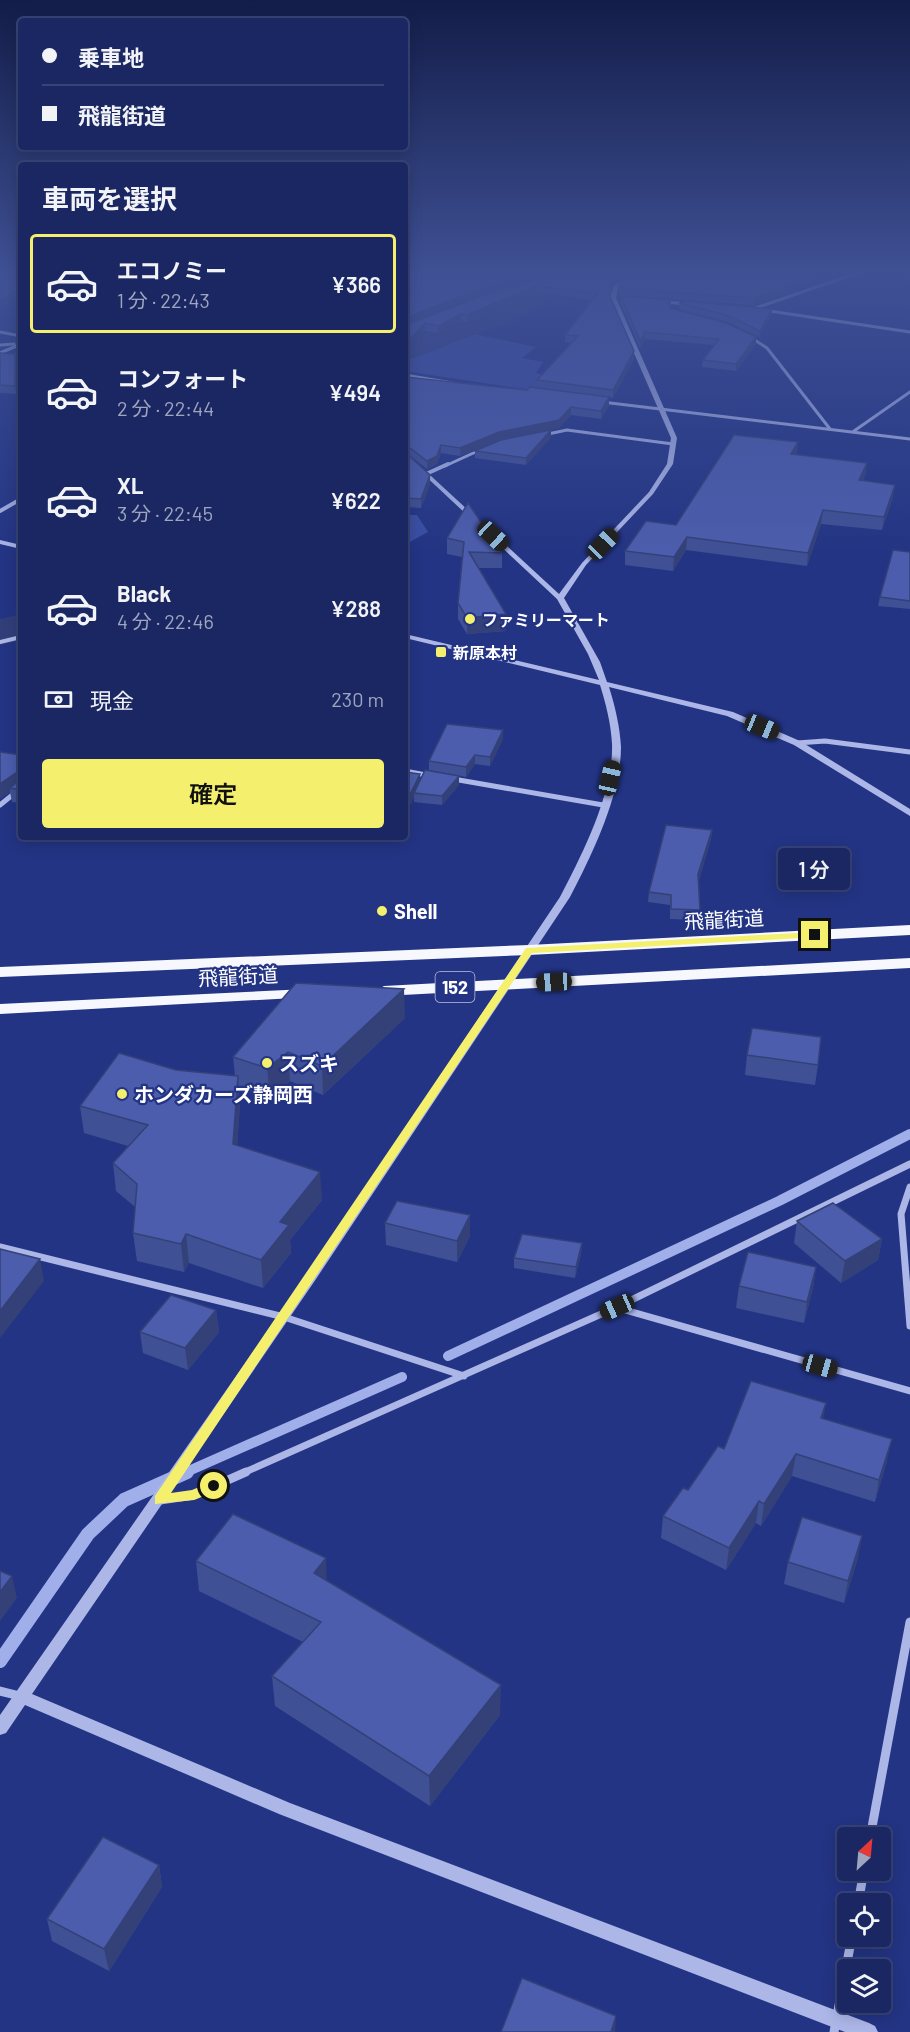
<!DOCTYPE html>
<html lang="ja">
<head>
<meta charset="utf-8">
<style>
  body { margin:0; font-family:Barlow,"Noto Sans JP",sans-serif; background:#232f69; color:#f1f3f6; height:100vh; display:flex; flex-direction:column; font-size:22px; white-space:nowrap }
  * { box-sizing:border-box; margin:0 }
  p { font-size:20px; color:#9fa5be }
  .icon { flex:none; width:33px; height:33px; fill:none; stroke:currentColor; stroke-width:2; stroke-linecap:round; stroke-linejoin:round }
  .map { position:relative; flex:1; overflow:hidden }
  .side { position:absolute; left:18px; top:162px; width:390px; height:678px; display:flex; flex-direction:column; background:#1a2763; border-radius:6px; box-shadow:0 3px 15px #0003,0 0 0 2px #384478 }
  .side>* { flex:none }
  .guide { position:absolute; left:18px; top:18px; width:390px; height:132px; border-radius:6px; box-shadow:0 3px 15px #0003,0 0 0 2px #384478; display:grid; align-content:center; height:132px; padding:0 24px; background:#1a2763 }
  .needle { width:39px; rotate:26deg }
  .fabs { position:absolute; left:837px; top:1827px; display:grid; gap:12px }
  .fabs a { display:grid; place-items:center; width:54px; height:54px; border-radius:6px; background:#1a2763; box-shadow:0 3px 15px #0003,0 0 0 2px #384478; font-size:30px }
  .end { position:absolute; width:27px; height:27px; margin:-14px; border:8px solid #f4f06e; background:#111; box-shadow:0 0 0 3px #111 }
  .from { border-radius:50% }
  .bubble { position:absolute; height:42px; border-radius:6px; background:#1a2763; box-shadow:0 3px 15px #0003,0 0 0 2px #384478; font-size:20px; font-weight:600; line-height:42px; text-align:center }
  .car { position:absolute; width:18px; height:36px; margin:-18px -9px; border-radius:8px; box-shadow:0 0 4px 2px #0007; background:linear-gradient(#222 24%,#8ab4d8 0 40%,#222 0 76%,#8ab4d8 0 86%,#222 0) }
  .guide b { display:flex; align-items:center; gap:21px; height:57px; font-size:22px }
  .guide b+b { border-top:2px solid #384478 }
  .guide i { width:15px; height:15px; background:#f1f3f6 }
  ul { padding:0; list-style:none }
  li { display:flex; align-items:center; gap:18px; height:99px; margin:0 12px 9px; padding:0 12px; border:3px solid transparent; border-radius:6px }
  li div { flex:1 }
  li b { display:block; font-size:22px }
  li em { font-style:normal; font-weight:600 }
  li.current { border-color:#f4f06e }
  li>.icon { width:54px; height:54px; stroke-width:1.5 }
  h2 { padding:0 24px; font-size:27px; line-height:72px }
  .pay { display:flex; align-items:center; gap:15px; height:66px; padding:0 24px; font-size:22px }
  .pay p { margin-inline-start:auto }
  .action { display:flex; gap:12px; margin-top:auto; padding:12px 24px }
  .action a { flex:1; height:69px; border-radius:6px; background:#f4f06e; color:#111; font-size:24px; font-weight:600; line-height:69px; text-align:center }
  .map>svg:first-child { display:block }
  .green { fill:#3a4ea3 }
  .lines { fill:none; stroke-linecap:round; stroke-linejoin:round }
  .stream-far1 { stroke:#a0afe9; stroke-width:10 }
  .stream { stroke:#a0afe9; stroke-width:14 }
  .river { fill:#313e7a; fill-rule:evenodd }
  .minor-far4 { stroke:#acb7e8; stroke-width:3 }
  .minor-far3 { stroke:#acb7e8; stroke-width:4 }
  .minor-far2 { stroke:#acb7e8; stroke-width:5 }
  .minor-far1 { stroke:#acb7e8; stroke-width:7 }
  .minor { stroke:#acb7e8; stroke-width:9 }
  .tertiary { fill:#acb7e8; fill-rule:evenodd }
  .trunk { fill:#f6f8fe; fill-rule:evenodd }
  .wall { fill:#405094 }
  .shaded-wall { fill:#344178 }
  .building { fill:#4b5dac; stroke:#344178; stroke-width:1.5 }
  .route { fill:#f4f06e }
  .poi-dot { fill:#f4f06e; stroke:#233484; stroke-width:2 }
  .labels { text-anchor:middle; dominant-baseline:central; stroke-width:4.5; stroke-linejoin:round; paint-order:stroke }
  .far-poi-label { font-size:16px; font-weight:bold; fill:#fff; stroke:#233484; text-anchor:start }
  .shield { fill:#233484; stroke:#bdc2da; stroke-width:1.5 }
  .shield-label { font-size:18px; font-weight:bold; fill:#fff }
  .poi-label { font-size:20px; font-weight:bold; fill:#fff; stroke:#233484; text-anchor:start }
  .street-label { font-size:20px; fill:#fff; stroke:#233484 }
</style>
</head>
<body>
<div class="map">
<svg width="910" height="2032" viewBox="0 0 910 2032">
  <rect width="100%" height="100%" fill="#233484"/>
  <g class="green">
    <polygon points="464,332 536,347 522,358 543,362 536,373 583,382 570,396 405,371 405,355"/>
    <polygon points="405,515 417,515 428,532 406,544"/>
  </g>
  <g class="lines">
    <g class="stream-far1">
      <polyline points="448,1356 779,1201 910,1134"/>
      <polyline points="184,1473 402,1377"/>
    </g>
    <polyline class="stream" points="0,1661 88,1534 124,1500 187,1472"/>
    <g class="river">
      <path d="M546 272H573C545 315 510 321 466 338 446 345 426 355 405 360V341C445 325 522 308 546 272Z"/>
      <polygon points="21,614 21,640 0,645 0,619"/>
    </g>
    <g class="minor-far4">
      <polyline points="665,302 688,304"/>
      <polyline points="753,309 860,272"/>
      <polyline points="763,310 910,332"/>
      <polyline points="739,330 767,348 830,429"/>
      <polyline points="0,332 21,336"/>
      <polyline points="0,345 14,344"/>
      <polyline points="0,353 21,344"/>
      <polyline points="405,375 452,383"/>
      <polyline points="602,402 910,439"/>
      <polyline points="854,431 910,392"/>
      <polyline points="543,435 567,430 673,444"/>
      <polyline points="445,466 480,450"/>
    </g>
    <g class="minor-far3">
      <polyline points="426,474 448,464"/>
      <polyline points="0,511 21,499"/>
      <polyline points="0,642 21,637"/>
    </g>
    <g class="minor-far2">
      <polyline points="797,743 825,741 910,752"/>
      <polyline points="405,771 431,776"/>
      <polyline points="453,779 603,805"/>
      <polyline points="0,805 21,788"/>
    </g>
    <g class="minor-far1">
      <polyline points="910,1187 901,1214 910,1326"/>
      <polyline points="0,1247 284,1317 464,1376"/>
      <polyline points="618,1308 910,1391"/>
      <polyline points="243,1473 617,1307 910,1164"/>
    </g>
    <g class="minor">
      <polyline points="160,1500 194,1495 246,1472"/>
      <polyline points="0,1691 20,1696"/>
      <polyline points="870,1838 910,1622"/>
      <polyline points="858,1904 864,1870"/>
      <polyline points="834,2032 852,1936"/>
    </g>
    <g class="tertiary">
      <path d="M631 272H636L618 288 616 298 677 438 673 464 653 494 586 565 564 598 600 662 607 682 733 712 800 741 910 809V816L794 745 727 716 609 687C615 706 620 727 621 747 621 795 592 855 570 897L316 1279 32 1694 290 1803 869 2023 875 2026 878 2032H845L279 1814 25 1705 6 1733 0 1735V1715L308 1273 560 897C582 855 614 792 612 744 611 724 606 704 600 685L405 638V634L599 680 588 654 557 599 405 457V452L559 594 582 563 649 492 667 464 671 438 610 298 614 286Z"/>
      <polygon points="0,540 21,545 21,549 0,544"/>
    </g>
    <g class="trunk">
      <polygon points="910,925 910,935 529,955 0,977 0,967 529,945"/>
      <polygon points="910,958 910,968 384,996 376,991 384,986"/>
      <polygon points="307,989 315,994 313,997 0,1014 0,1004"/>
    </g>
  </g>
  <g class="wall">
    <polygon points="405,272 546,272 539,279 480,296 405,325 406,325 542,279 614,283 610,295 634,351 634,359 613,398 609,397 609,405 601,419 571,415 559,428 499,440 460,456 441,453 437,464 427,469 405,452 405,377 527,390 536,388 537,380 572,343 565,342 565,335 593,300 536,292 467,322 461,321 438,333 425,331 405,351"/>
    <polygon points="586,272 627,272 622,276"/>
    <polygon points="632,272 828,272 827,274 822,273 810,283 801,282 789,293 753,305 619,295 619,288"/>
    <polygon points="621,296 671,300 671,306 670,308 756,337 756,344 736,371 702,367 703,360 715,345 645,339 640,348 620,302"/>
    <polygon points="680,303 771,315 759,337 728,322 679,309"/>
    <polygon points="0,353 16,361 16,394 0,393"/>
    <polygon points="551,430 551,437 526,465 475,458 475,451"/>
    <polygon points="798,442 796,455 867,463 865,476 863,481 893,497 882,530 821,524 807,566 686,550 673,571 625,565 625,551 676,525"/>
    <polygon points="405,452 430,484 421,508 405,507"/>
    <polygon points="468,503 502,553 502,568 479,568 506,614 506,631 467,634 458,619 458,603 462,557 447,554 447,538"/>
    <polygon points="910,552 910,609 878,606 880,597"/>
    <polygon points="503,730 503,739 490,766 475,764 466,777 429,770 429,761"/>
    <polygon points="21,755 21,803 12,802 10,792 0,799"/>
    <polygon points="405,772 420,774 420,779 459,785 442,805 414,802 414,797 405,815"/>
    <polygon points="712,830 711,839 699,880 700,910 699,920 670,919 670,905 648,902 649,892"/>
    <polygon points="405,1018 323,1095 290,1081 270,1098 238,1087 240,1104 237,1145 322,1200 290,1240 291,1253 263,1288 189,1263 184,1272 137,1261 133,1233 135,1207 116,1191 113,1163 128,1146 84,1133 80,1106 176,1070 235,1076 233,1057"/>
    <polygon points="747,1055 818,1065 815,1085 745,1075"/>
    <polygon points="797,1221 882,1239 878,1260 841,1283 794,1243"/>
    <polygon points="385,1223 470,1236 457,1262 386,1245"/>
    <polygon points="582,1243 581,1254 575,1278 514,1268 514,1258"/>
    <polygon points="816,1267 813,1288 804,1323 736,1308 739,1286"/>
    <polygon points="216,1310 219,1332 188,1370 143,1353 140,1332"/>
    <polygon points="823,1419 887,1461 875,1502 792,1476 761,1526 756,1523 726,1570 661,1538 663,1516 724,1449"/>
    <polygon points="858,1558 844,1603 784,1584 788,1562"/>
    <polygon points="196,1561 327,1581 500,1715 430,1806 275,1706 272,1676 303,1642 199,1591"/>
    <polygon points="159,1865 162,1887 109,1971 52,1941 47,1919"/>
  </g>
  <g class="shaded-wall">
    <polygon points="538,272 546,272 539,279 480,296 405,325 405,318 480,289"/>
    <polygon points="816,272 822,272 810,283 811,276"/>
    <polygon points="802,275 801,282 789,293 753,305 753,298"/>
    <polygon points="615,276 614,283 608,299 608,292"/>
    <polygon points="536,286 536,292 467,322 467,315"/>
    <polygon points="21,289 21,297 0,307 0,300"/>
    <polygon points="772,309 771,315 759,337 760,331"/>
    <polygon points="461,314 461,321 438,333 438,326"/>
    <polygon points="425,323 425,331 405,351 405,344"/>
    <polygon points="645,332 645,339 640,348 640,341"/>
    <polygon points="756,337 756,344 736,371 736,364"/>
    <polygon points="634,351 634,359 613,398 613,390"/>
    <polygon points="15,354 16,361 16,394 15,386"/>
    <polygon points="609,397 609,405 601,419 601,411"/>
    <polygon points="571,407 571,415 559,428 499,440 460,456 460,448 499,432"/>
    <polygon points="551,430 551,437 526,465 526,458"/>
    <polygon points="798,442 797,454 789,467 791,454"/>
    <polygon points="441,445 441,453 437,464 427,469 427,461"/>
    <polygon points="867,463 865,476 857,493 859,480"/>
    <polygon points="430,475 430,484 421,508 421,499"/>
    <polygon points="895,485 893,497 882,530 884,517"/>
    <polygon points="823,510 821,524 807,566 808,553"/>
    <polygon points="687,537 686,550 673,571 674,557"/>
    <polygon points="506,614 506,631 467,634 467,618"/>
    <polygon points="503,730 503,739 490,766 490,757"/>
    <polygon points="475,755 475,764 466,777 466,767"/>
    <polygon points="20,770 21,784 10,788 10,792 0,799 0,784"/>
    <polygon points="420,774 420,783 414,793 414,797 405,815 405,805"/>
    <polygon points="459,776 459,785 442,805 442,796"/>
    <polygon points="712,830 711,839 698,883 698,874"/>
    <polygon points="404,989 405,1018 323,1095 322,1066"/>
    <polygon points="288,1052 290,1081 270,1098 267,1068"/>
    <polygon points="238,1076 240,1104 236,1172 233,1144"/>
    <polygon points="320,1172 322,1200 290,1240 291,1253 263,1288 261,1260 280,1222"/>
    <polygon points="470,1215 470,1236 457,1262 457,1241"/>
    <polygon points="186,1234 189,1263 184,1272 181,1244"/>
    <polygon points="882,1239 878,1260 841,1283 845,1261"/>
    <polygon points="582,1243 581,1254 575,1278 576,1267"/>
    <polygon points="40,1259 44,1281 0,1338 0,1311"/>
    <polygon points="816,1267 813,1288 804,1323 807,1302"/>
    <polygon points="216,1310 219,1332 188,1370 185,1348"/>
    <polygon points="826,1403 822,1425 821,1418"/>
    <polygon points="892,1439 887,1461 875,1502 879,1480"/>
    <polygon points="796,1454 792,1476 761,1526 764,1504"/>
    <polygon points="759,1501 756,1523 726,1570 729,1548"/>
    <polygon points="862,1536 858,1558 844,1603 848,1581"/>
    <polygon points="326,1558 327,1588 314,1573"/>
    <polygon points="12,1576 17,1598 0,1621 0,1592"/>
    <polygon points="501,1685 500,1715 430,1806 429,1776"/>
    <polygon points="159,1865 162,1887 109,1971 104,1949"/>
    <polygon points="616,2016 615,2032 611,2032"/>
  </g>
  <g class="building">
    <polygon points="8,272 21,272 21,289 0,300 0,276"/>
    <polygon points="405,272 538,272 480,289 405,318"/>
    <polygon points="549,272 581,272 615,276 608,292 634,351 613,390 537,380 578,336 565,335 598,293 536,286 467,315 461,314 438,326 425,323 405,344 405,325 406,325 482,296 542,279"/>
    <polygon points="632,272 816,272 811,276 802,275 790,286 753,298 619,288 620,282"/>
    <polygon points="621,296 671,300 668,304 670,308 726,323 756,337 736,364 703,360 719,339 645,332 640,341"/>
    <polygon points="682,301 772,309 760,331 729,316 680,303"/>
    <polygon points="0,353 15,354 15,386 0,385"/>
    <polygon points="405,377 527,390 530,387 609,397 601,411 571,407 559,420 499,432 460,448 441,445 437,456 427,461 405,444"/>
    <polygon points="551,430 526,458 475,451 501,440"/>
    <polygon points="734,435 798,442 791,454 867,463 859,480 895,485 884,517 823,510 808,553 687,537 674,557 625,551 646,521 676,525"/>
    <polygon points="405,452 430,475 421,499 405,498"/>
    <polygon points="468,503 502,553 469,552 506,614 467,618 458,603 464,542 447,538"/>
    <polygon points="893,550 910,552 910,601 880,597"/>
    <polygon points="447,724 503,730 490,757 475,755 466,767 429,761"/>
    <polygon points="0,752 21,755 21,772 20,770 0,784"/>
    <polygon points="425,770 459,776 442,796 414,793"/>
    <polygon points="405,772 420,774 405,805"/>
    <polygon points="21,779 21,790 10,788"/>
    <polygon points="666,825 712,830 698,874 700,910 671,909 671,895 649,892"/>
    <polygon points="296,983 404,989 322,1066 288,1052 267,1068 233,1057"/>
    <polygon points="752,1028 821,1037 818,1065 747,1055"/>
    <polygon points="119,1053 176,1070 238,1076 233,1144 320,1172 280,1222 289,1225 261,1260 186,1234 181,1244 133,1233 137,1184 113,1163 148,1125 80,1106"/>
    <polygon points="397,1201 470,1215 457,1241 385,1223"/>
    <polygon points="833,1203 882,1239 845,1261 797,1221"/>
    <polygon points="522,1234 582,1243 576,1267 514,1258"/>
    <polygon points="0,1249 40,1259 0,1311"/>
    <polygon points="748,1252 816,1267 807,1302 739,1286"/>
    <polygon points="171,1295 216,1310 185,1348 140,1332"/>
    <polygon points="751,1381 826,1403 821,1418 892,1439 879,1480 796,1454 764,1504 759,1501 729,1548 663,1516 683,1488 688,1490 718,1446 724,1449"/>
    <polygon points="233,1514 326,1558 314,1573 501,1685 429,1776 272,1676 321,1622 196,1561"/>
    <polygon points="802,1517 862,1536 848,1581 788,1562"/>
    <polygon points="0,1571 12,1576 0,1592"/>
    <polygon points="103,1837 159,1865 104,1949 47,1919"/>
    <polygon points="522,1978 616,2016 611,2032 501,2032"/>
  </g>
  <linearGradient id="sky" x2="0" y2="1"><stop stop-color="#131d49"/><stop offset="0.49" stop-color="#3f5094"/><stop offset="1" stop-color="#3f5094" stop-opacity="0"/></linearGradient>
  <rect width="910" height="557" fill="url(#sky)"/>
  <polygon class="route" points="815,932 819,935 818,937 532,953 171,1493 192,1490 214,1481 219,1482 219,1490 194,1500 155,1504 155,1496 526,948"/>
  <g class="poi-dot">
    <circle cx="470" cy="619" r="6"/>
    <rect x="435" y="646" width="12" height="12" rx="3"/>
    <circle cx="382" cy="911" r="6"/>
    <circle cx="267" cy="1063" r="6"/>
    <circle cx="122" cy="1094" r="6"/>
  </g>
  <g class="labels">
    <g class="far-poi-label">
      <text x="482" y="619">ファミリーマート</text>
      <text x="453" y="652">新原本村</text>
    </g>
    <rect class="shield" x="435.5" y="972" width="39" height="30" rx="4.5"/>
    <g class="shield-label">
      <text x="455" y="987">152</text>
    </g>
    <g class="poi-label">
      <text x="394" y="911">Shell</text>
      <text x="279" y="1063">スズキ</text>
      <text x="134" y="1094">ホンダカーズ静岡西</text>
    </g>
    <g class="street-label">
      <text transform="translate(724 919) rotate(-3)">飛龍街道</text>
      <text transform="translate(238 976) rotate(-3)">飛龍街道</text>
    </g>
  </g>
</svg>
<div class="fabs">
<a><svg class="needle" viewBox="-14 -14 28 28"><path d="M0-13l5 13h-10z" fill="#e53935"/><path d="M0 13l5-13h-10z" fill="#9fa5be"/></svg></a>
<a><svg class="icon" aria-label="locate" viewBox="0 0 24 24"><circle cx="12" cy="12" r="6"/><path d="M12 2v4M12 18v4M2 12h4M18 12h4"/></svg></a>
<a><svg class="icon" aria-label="layers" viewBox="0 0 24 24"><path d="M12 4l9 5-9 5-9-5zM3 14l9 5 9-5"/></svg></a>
</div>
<i class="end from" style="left:214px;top:1486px"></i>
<i class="end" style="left:815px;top:935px"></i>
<div class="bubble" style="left:778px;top:848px;width:72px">1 分</div>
<i class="car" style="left:493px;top:536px;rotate:133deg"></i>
<i class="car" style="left:603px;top:544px;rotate:44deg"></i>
<i class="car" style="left:762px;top:727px;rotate:112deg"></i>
<i class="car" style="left:610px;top:778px;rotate:13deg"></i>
<i class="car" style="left:554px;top:982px;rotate:267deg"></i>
<i class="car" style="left:617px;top:1307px;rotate:246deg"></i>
<i class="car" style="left:820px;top:1366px;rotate:106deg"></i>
<div class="guide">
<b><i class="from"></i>乗車地</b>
<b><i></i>飛龍街道</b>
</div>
<section class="side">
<h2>車両を選択</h2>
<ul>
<li class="current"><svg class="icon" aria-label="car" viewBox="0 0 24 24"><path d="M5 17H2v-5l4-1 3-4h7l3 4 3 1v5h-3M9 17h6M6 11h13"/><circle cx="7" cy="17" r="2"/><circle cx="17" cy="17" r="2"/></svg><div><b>エコノミー</b><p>1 分 · 22:43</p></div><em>¥366</em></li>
<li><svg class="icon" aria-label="car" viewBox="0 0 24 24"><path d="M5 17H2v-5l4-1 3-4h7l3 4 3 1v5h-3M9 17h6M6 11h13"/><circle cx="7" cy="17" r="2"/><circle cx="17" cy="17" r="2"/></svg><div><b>コンフォート</b><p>2 分 · 22:44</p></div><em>¥494</em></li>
<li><svg class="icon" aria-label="car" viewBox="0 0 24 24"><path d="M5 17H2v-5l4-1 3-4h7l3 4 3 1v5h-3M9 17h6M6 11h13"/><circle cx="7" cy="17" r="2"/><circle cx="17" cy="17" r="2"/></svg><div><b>XL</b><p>3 分 · 22:45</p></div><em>¥622</em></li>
<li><svg class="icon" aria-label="car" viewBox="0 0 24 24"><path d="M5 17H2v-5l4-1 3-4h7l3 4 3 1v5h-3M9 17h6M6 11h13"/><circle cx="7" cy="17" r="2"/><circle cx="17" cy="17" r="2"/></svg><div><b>Black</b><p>4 分 · 22:46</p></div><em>¥288</em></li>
</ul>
<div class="pay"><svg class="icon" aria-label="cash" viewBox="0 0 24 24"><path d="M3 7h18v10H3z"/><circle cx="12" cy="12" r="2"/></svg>現金<p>230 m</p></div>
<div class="action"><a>確定</a></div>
</section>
</div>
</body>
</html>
